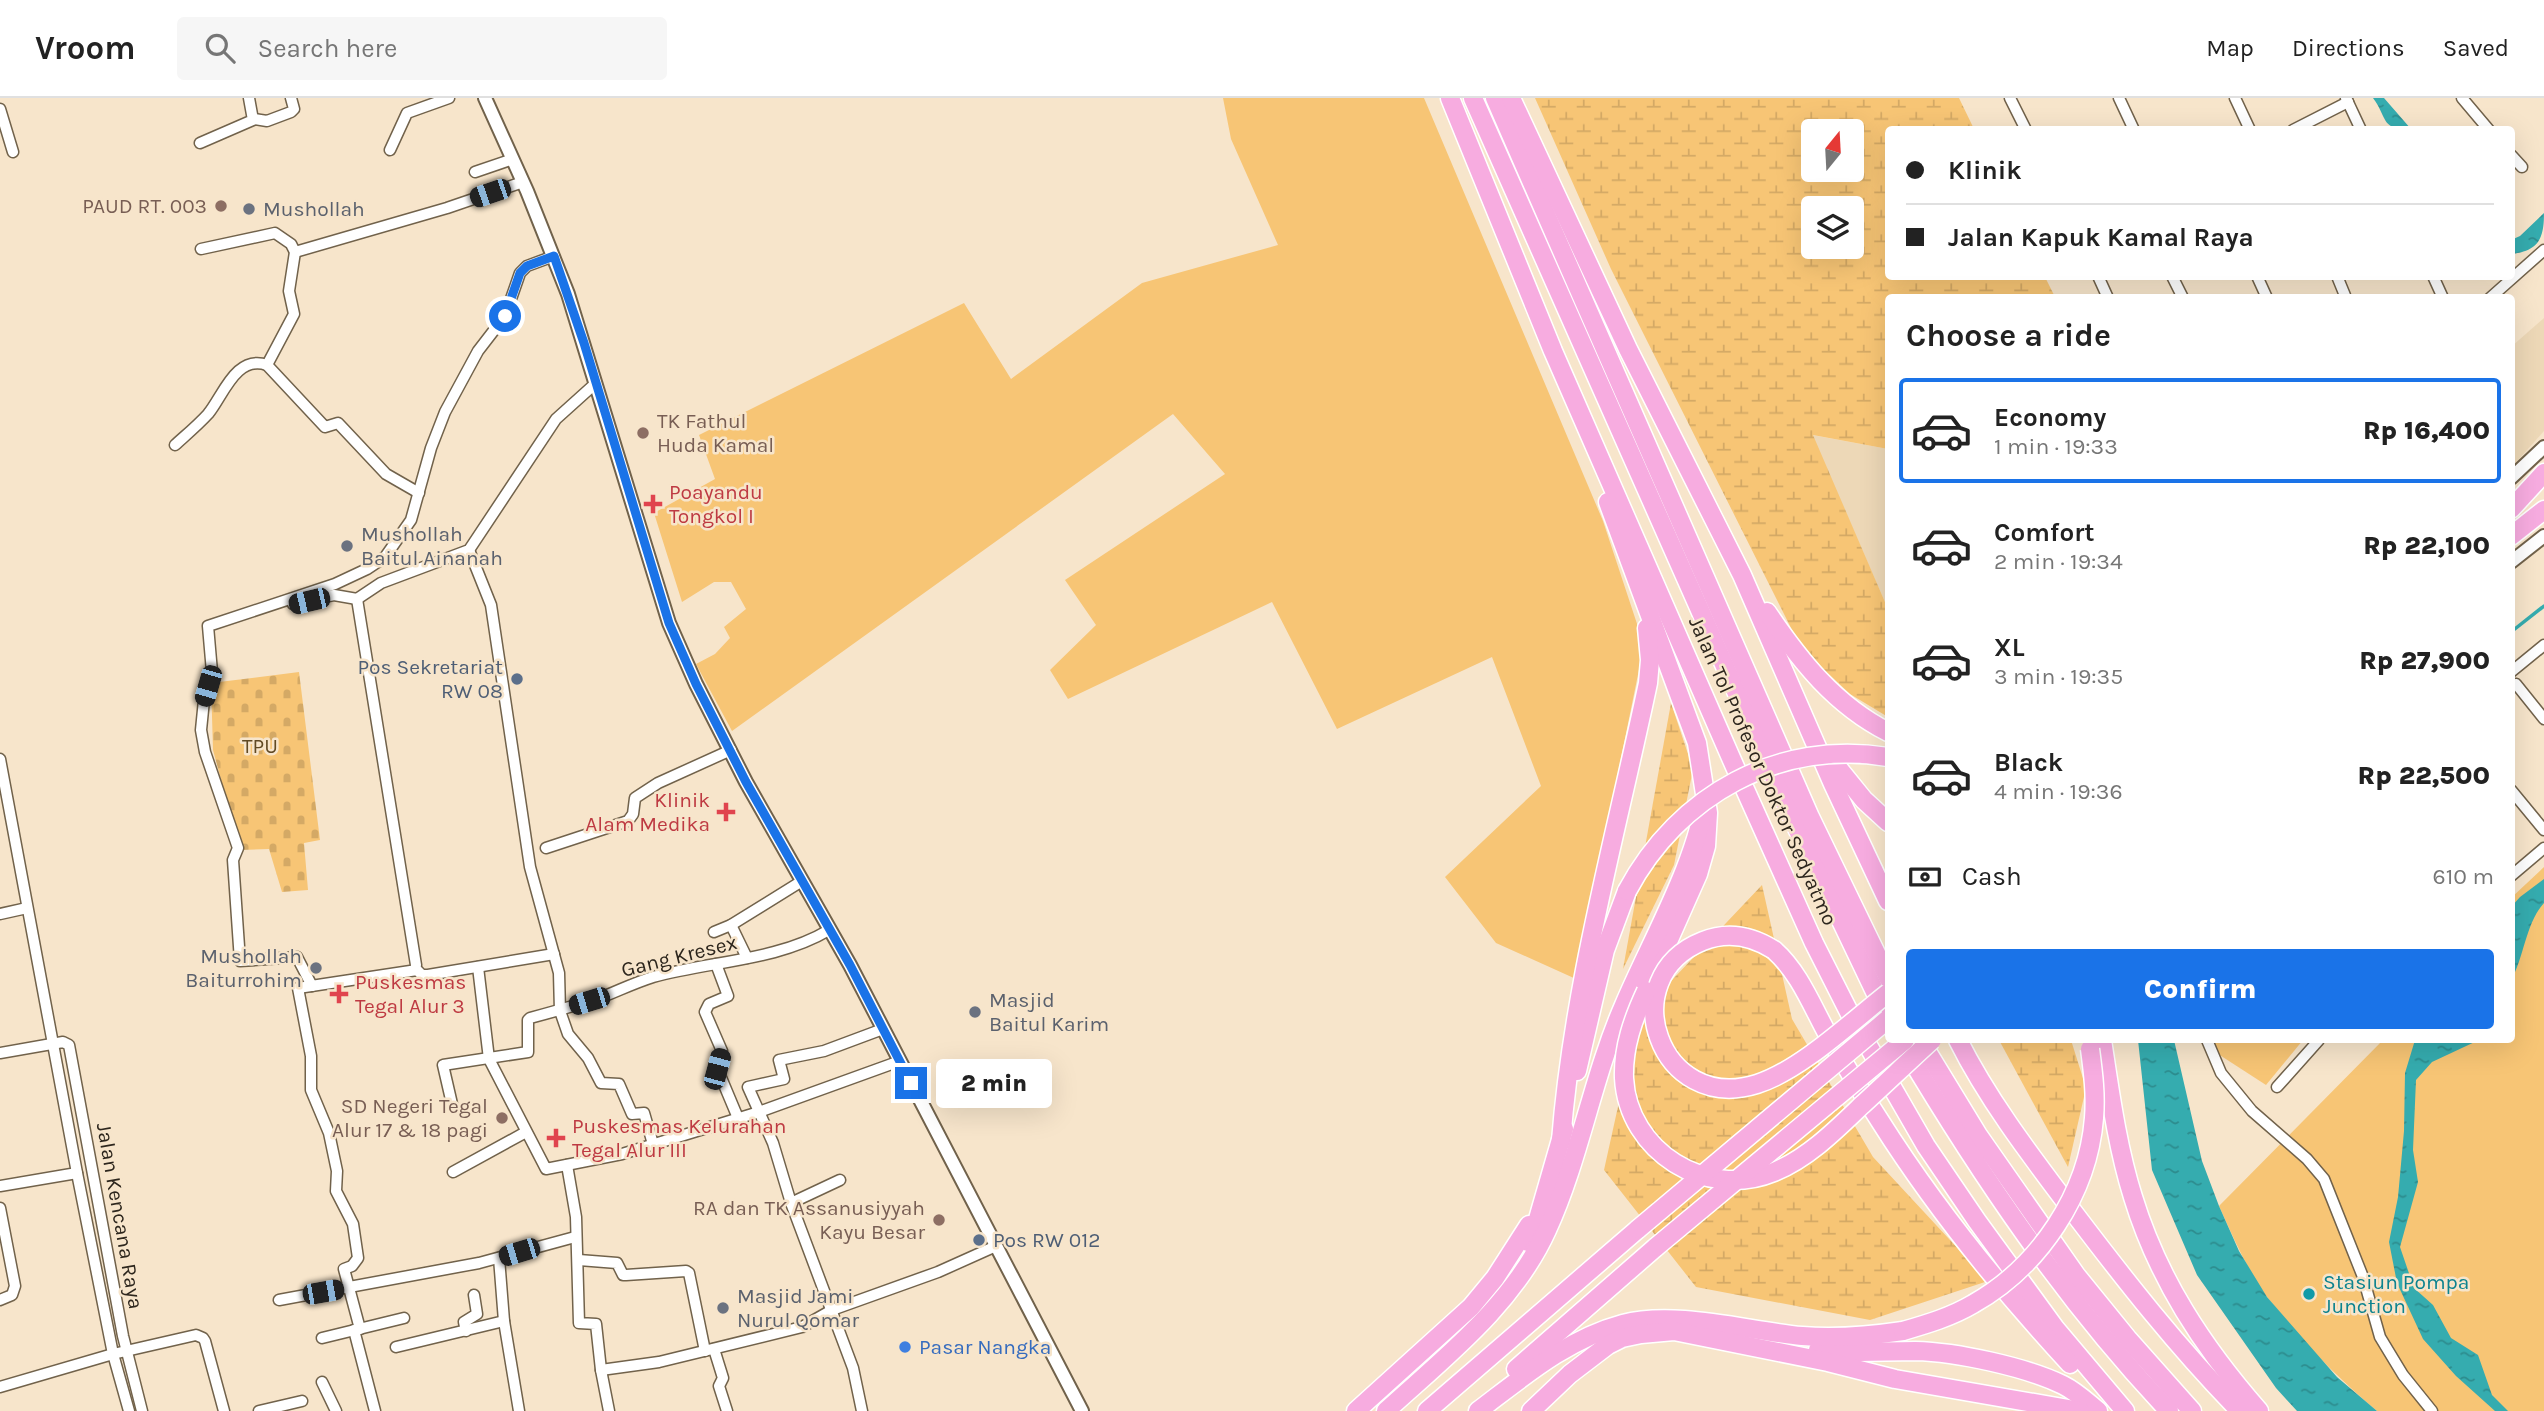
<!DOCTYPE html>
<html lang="en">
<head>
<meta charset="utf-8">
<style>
  body { margin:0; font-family:Karla,sans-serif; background:#f6f6f6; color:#222; height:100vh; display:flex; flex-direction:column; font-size:26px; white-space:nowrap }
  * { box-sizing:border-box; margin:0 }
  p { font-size:23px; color:#767676 }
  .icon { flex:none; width:38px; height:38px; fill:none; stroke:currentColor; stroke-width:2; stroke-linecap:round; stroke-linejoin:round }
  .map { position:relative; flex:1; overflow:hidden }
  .drawer { position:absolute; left:1885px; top:196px; width:630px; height:749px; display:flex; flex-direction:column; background:#fff; border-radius:7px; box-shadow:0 7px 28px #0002 }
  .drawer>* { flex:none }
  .hud { position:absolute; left:1885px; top:28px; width:630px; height:154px; border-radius:7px; box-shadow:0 7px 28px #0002; display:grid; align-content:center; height:154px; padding:0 21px; background:#fff }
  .needle { width:46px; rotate:18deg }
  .buttons { position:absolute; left:1801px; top:21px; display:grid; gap:14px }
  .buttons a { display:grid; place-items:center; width:63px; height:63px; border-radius:7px; background:#fff; box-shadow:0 7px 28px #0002; font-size:35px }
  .end { position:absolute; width:32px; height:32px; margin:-16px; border:9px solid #1a73e8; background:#fff; box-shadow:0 0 0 4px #fff }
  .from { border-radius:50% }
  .bubble { position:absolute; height:49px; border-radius:7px; background:#fff; box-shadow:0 7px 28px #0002; font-size:23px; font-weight:800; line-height:49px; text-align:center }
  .car { position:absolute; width:21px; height:42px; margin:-21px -10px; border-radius:9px; box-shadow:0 0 5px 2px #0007; background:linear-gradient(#222 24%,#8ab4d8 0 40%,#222 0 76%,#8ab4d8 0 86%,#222 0) }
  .hud b { display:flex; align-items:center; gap:24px; height:66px; font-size:26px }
  .hud b+b { border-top:2px solid #e0e0e0 }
  .hud i { width:18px; height:18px; background:#222 }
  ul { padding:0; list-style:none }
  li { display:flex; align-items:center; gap:21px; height:105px; margin:0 14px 10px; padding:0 7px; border:4px solid transparent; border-radius:7px }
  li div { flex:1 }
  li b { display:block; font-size:26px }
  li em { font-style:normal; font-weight:800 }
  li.selected { border-color:#1a73e8 }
  li>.icon { width:63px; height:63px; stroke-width:1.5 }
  h2 { padding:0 21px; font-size:32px; line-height:84px }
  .pay { display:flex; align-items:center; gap:18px; height:77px; padding:0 21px; font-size:26px }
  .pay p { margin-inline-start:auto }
  .button { display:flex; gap:14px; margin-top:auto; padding:14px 21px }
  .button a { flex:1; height:80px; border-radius:7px; background:#1a73e8; color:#fff; font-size:28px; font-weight:800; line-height:80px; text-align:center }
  header { display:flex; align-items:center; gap:42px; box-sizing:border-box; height:98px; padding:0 35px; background:#fff; border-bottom:2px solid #e0e0e0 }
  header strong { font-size:33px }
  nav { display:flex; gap:38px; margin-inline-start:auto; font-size:24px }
  .search { width:490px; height:63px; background:#f6f6f6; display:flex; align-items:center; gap:18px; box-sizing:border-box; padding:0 24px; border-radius:7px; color:#767676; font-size:26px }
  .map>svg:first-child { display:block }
  .built { fill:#edd8b7 }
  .green { fill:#f7c575 }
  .wetland { fill:url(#wetland-marsh); fill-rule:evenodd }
  .cemetery { fill:url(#cemetery-stones) }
  .water { fill:url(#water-ripples) }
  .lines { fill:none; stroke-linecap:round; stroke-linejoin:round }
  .stream { stroke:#35acaf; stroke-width:3.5 }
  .street-casing { stroke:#71624b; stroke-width:13 }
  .secondary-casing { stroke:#71624b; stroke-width:16 }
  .highway-casing { stroke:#fff; stroke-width:21 }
  .street { stroke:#fff; stroke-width:10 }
  .secondary { stroke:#fff; stroke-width:12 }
  .highway { stroke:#f7ace0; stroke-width:18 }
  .highway-bridge-casing { stroke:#fff; stroke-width:21; stroke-linecap:butt }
  .highway-bridge { stroke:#f7ace0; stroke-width:18 }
  .route { stroke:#1a73e8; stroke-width:9 }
  .education-dot { fill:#8d6e63; stroke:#f7e5cb; stroke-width:2.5 }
  .worship-dot { fill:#6b7280; stroke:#f7e5cb; stroke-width:2.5 }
  .health-dot { fill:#e0444e; stroke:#f7e5cb; stroke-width:2.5 }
  .service-dot { fill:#5c6f8a; stroke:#f7e5cb; stroke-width:2.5 }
  .culture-dot { fill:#0f9aa8; stroke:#f7e5cb; stroke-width:2.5 }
  .shop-dot { fill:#3f7fe0; stroke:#f7e5cb; stroke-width:2.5 }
  .labels { text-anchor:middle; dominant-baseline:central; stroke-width:5; stroke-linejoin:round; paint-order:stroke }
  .education-label { font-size:21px; fill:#785e54; stroke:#f7e5cb; text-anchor:end }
  .worship-label { font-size:21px; fill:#5b616d; stroke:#f7e5cb; text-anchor:start }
  .health-label { font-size:21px; fill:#be3a42; stroke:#f7e5cb; text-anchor:start }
  .service-label { font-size:21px; fill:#4e5e75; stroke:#f7e5cb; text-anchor:end }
  .park-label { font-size:21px; fill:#614a24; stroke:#f7e5cb }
  .street-label { font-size:21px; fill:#2d261d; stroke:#f7e5cb }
  .culture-label { font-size:21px; fill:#0d838f; stroke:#f7e5cb; text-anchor:start }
  .shop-label { font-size:21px; fill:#366cbe; stroke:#f7e5cb; text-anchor:start }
</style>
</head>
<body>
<header>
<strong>Vroom</strong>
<div class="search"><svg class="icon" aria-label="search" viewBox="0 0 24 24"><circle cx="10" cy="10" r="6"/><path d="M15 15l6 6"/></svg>Search here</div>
<nav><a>Map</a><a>Directions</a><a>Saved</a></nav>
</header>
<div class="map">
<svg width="2544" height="1313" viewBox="0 0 2544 1313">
  <defs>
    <pattern id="wetland-marsh" width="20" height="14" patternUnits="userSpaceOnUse" patternTransform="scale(1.75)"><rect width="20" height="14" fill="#f7c575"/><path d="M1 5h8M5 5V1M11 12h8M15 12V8" fill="none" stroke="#d4a965"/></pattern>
    <pattern id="cemetery-stones" width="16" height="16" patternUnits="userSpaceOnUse" patternTransform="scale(1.75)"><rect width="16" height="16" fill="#f7c575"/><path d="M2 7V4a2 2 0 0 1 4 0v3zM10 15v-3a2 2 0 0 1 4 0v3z" fill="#d4a965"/></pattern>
    <pattern id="water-ripples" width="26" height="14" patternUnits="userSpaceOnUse" patternTransform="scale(1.75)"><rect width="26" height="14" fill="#35acaf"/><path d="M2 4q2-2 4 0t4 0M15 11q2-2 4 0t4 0" fill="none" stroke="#2d8c8e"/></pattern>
  </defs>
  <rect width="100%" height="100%" fill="#f7e5cb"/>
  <g class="built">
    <polygon points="2544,220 2544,333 2511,370 2511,249"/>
    <polygon points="1812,337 1888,351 1888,511"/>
  </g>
  <g class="green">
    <polygon points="1223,0 1424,0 1603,423 1644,547 1576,881 1496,845 1445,779 1541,688 1492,559 1337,631 1272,504 1068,601 1050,572 1096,527 1065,482 1225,376 1173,316 732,633 696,566 715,556 730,540 724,529 746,511 731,484 714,484 682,504 654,415 715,381 699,337 964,205 1011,281 1142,185 1278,147 1231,41"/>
    <path d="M2544 769V1313H2377C2337 1279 2299 1241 2267 1199 2247 1172 2233 1139 2219 1108L2383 942H2511V800Z"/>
    <polygon points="2215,942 2303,942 2266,987 2215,954"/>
  </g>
  <g class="wetland">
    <path d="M1535 0H1959L1974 31 1888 32V178L2045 179 2055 199 1888 200V351L1813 337 1888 511V619L1850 596 1801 550 1611 171ZM1813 33H1852V72H1813ZM1813 110H1852V149H1813Z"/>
    <polygon points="1671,605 1693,671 1674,767 1623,871"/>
    <polygon points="1762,787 1792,921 1873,1059 1988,1183 1870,1222 1696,1189 1604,1072 1638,918"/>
    <polygon points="1999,942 2071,942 2086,990 2068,1069"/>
  </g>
  <polygon class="cemetery" points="299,574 320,742 304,745 308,792 282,794 269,751 240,752 213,652 211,585"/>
  <g class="water">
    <path d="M2373 0H2384L2411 31C2380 32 2388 20 2373 0Z"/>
    <path d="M2544 115C2544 140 2539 153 2511 156V142L2520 138Z"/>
    <path d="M2544 781V805C2526 825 2524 859 2511 883V809L2520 799Z"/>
    <polygon points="2138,942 2174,942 2202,1063 2219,1108 2239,1153 2267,1199 2337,1279 2377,1313 2297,1313 2276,1290 2197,1177 2152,1072"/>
    <polygon points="2415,942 2479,942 2432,964 2416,982 2413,1052 2418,1084 2400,1149 2414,1190 2433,1207 2451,1240 2478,1257 2492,1297 2508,1313 2495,1313 2456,1278 2423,1241 2397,1185 2389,1144 2398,1099 2404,1033 2405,975"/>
  </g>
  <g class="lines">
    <polyline class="stream" points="2511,534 2544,508"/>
    <g class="street-casing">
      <g id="street">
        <polyline points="2010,0 2026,32"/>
        <polyline points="2119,0 2134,32"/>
        <polyline points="2235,0 2250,32"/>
        <polyline points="2346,0 2361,32"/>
        <polyline points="2462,0 2489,32"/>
        <polyline points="0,11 13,54"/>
        <polyline points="254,21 267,23 291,14 294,11 291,0"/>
        <polyline points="2293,32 2348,4"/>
        <polyline points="200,45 253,22 249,0"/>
        <polyline points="390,52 407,15 449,0"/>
        <polyline points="2511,57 2522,69"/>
        <polyline points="475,74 513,61"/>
        <polyline points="201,151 275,135 291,146 295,154 289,193 294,216 267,267"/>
        <polyline points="295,154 447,110 523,84"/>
        <polyline points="2098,178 2108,200"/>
        <polyline points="2172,178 2183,200"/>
        <polyline points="2257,178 2267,200"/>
        <polyline points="2337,178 2346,200"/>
        <polyline points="2433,178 2443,200"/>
        <polyline points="2490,200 2544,152"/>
        <path d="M175 347C186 337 198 327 208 316 223 298 236 256 267 267L325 329 338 325 386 376 419 395"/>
        <polyline points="469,452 491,507 530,769 559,875 560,913 568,936 588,960 601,985 619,986 632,1016 644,1015 653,1046"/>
        <polyline points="357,501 416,867"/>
        <polyline points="357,501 381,485 469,452 556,321 596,285"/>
        <polyline points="293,506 334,497 357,501"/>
        <polyline points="2511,574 2544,547"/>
        <polyline points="2516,586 2544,621"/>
        <polyline points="0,661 77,1075 113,1256 129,1313"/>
        <polyline points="2511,692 2544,732"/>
        <polyline points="546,750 628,723 633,716 635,700 658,685 731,652"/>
        <polyline points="2511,778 2544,750"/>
        <polyline points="0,816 27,810"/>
        <polyline points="731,827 747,860"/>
        <polyline points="714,834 731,827 802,783"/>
        <polyline points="716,866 728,898 709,906 705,914 722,953 717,970 738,1020"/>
        <polyline points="478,869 489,961 546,1071 622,1056 759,1014 900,963"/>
        <polyline points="312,888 297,859 240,863 233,762 238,750 205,654 201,632 204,602 212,574 208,528 335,486 367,471 385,459 411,422 431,350 445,314 478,253 505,218 520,175 527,168 554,158"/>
        <polyline points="2207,942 2221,975 2252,1013 2307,1061 2324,1081 2363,1179 2380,1239 2403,1277 2432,1313"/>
        <polyline points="0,955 63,944 69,947 123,1238 142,1313"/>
        <polyline points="2277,989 2319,942"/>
        <path d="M452 1006 443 967 528 954V922L530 920C556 913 582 906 607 897 622 891 637 884 653 879 710 863 777 863 829 832"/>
        <polyline points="567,1067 576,1119 579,1225 596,1226 601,1272 609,1313"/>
        <polyline points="453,1074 526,1034"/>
        <polyline points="0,1088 77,1075"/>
        <polyline points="791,1105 840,1082"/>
        <polyline points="0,1110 15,1188 12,1197 0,1202"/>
        <polyline points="579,1162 617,1165 623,1177 626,1177 686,1173 689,1175 705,1253"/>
        <polyline points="279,1202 479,1165 575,1139"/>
        <polyline points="504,1223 519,1313"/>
        <polyline points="360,1231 344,1171 352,1168 358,1160 353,1126 336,1093 337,1073 329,1035 311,992 311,958 298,890 417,872 422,877 428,877 554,856"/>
        <polyline points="354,1232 375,1313"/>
        <polyline points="466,1233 464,1224 477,1216 474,1197"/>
        <polyline points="322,1240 404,1220"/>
        <polyline points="396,1249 504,1223 499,1160"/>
        <polyline points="714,1251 723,1280 719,1288 727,1313"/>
        <polyline points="601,1272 659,1264 802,1229 832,1212 938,1174 996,1148"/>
        <polyline points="322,1284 336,1313"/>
        <polyline points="0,1289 113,1256 196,1237 203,1240 205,1243 224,1313"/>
        <polyline points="259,1313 302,1303"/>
        <polyline points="862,1313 853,1270 791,1105 773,1045 748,989 784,981 779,962 824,953 883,931"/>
      </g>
    </g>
    <g class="secondary-casing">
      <g id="secondary">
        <polyline points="485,0 527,93 568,196 669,525 696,586 746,684 850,867 1082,1313"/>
        <polyline points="2511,380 2544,349"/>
        <polyline points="2511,464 2544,438"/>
      </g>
    </g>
    <g class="highway-casing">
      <g id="highway">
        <polyline points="1450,0 1553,253 1735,669 1814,845 1851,918 1926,1048 1977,1123 2055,1230 2125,1313"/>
        <polyline points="1473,0 1794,724 1888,921"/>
        <polyline points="1495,0 1810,719 1888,880"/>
        <polyline points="1511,0 1628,251 1742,477 1833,686 1888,803"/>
        <polyline points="1608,404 1697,645 1708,715 1706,748 1698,776 1646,893"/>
        <polyline points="2511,411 2544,375"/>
        <polyline points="2511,438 2544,412"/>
        <path d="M1767 514C1800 563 1835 607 1888 634"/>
        <polyline points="1830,660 1864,702 1888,724"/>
        <path d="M1774 852C1799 874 1812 908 1828 937 1844 966 1862 995 1880 1023 1935 1110 2001 1191 2070 1266"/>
        <polyline points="1920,942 1978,1037 2076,1177 2128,1241 2192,1313"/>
        <path d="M1958 942C1988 1002 2031 1058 2071 1111 2124 1181 2178 1250 2240 1313"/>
        <path d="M2102 942C2110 994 2117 1048 2133 1099 2158 1181 2203 1249 2259 1313"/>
        <path d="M1904 949C1981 1078 2065 1203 2169 1313"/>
        <polyline points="1577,973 1605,852 1627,793"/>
        <path d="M1561 1043C1573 888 1616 737 1648 585L1650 562 1647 530"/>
        <polyline points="1528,1144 1536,1128 1564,1031"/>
        <path d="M1818 1252C1851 1256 1882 1253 1915 1253 1957 1254 2026 1269 2063 1287 2077 1294 2087 1304 2098 1313"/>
        <polyline points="1516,1271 1656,1149"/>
        <polyline points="1356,1313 1471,1209 1495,1180 1529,1127"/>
        <path d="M1386 1313C1445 1259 1513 1207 1547 1132 1580 1060 1592 980 1624 907 1650 845 1699 761 1706 695"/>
        <polyline points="1427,1313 1638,1131"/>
        <path d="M1478 1313C1523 1279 1567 1241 1623 1226 1675 1212 1748 1233 1802 1238 1836 1241 1869 1238 1903 1233"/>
        <polyline points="1531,1313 1570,1276 1608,1247 1622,1240 1641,1236 1674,1233 1828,1264 1895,1281 2080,1313"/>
      </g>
    </g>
    <use href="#street" class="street"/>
    <use href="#secondary" class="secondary"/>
    <use href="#highway" class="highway"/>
    <g class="highway-bridge-casing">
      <g id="highway-bridge">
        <path d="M1627 793C1678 697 1779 641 1888 659"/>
        <path d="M1774 852C1752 838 1728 833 1703 843 1612 879 1659 1017 1757 986 1801 972 1852 923 1888 895"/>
        <path d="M1646 893C1633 921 1623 949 1624 980 1628 1054 1706 1102 1774 1074 1808 1060 1836 1032 1862 1007 1886 985 1909 963 1932 942"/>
        <polyline points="1638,1131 1888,921"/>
        <polyline points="1656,1149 1905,942"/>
        <path d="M1903 1233C1927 1226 1951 1219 1973 1206 2039 1169 2088 1096 2094 1020 2096 996 2093 974 2090 951"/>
      </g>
    </g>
    <use href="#highway-bridge" class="highway-bridge"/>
  </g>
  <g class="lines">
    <polyline class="route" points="505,218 520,175 527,168 554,158 584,245 669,525 696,586 746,684 850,867 911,985"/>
  </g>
  <g class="education-dot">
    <circle cx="221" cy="108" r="7"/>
    <circle cx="643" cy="335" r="7"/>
    <circle cx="502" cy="1020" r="7"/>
    <circle cx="939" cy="1122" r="7"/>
  </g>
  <g class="worship-dot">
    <circle cx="249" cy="111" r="7"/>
    <circle cx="347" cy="448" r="7"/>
    <circle cx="316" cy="870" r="7"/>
    <circle cx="975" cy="914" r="7"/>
    <circle cx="723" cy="1210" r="7"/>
  </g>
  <g class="health-dot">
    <path d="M649.5 395.5h7v7h7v7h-7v7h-7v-7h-7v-7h7z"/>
    <path d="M722.5 703.5h7v7h7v7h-7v7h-7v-7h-7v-7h7z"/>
    <path d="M335.5 885.5h7v7h7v7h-7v7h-7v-7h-7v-7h7z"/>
    <path d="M552.5 1029.5h7v7h7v7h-7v7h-7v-7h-7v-7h7z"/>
  </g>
  <g class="service-dot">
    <circle cx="517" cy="581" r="7"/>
    <circle cx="979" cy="1142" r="7"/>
  </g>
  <circle class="culture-dot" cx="2309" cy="1196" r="7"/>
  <circle class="shop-dot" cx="905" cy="1249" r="7"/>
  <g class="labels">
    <g class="education-label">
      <text x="207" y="108">PAUD RT. 003</text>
      <text x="657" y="323" text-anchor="start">TK Fathul<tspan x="657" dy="24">Huda Kamal</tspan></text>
      <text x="488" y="1008">SD Negeri Tegal<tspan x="488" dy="24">Alur 17 &amp; 18 pagi</tspan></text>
      <text x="925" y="1110">RA dan TK Assanusiyyah<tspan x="925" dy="24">Kayu Besar</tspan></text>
    </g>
    <g class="worship-label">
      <text x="263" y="111">Mushollah</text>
      <text x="361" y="436">Mushollah<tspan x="361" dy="24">Baitul Ainanah</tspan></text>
      <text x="302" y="858" text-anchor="end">Mushollah<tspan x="302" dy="24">Baiturrohim</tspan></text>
      <text x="989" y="902">Masjid<tspan x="989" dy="24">Baitul Karim</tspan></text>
      <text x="737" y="1198">Masjid Jami<tspan x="737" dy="24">Nurul Qomar</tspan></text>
    </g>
    <g class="health-label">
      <text x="669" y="394">Poayandu<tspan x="669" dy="24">Tongkol I</tspan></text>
      <text x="710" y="702" text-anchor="end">Klinik<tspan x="710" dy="24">Alam Medika</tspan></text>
      <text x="355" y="884">Puskesmas<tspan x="355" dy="24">Tegal Alur 3</tspan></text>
      <text x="572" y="1028">Puskesmas Kelurahan<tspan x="572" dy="24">Tegal Alur III</tspan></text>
    </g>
    <g class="service-label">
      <text x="503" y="569">Pos Sekretariat<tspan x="503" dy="24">RW 08</tspan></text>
      <text x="993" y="1142" text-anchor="start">Pos RW 012</text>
    </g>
    <g class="park-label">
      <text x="260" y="648">TPU</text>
    </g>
    <g class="street-label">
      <text transform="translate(1763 673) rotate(66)">Jalan Tol Profesor Doktor Sedyatmo</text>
      <text transform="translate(679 858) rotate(-14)">Gang Kresex</text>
      <text transform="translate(120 1118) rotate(80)">Jalan Kencana Raya</text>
    </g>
    <g class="culture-label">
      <text x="2323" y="1184">Stasiun Pompa<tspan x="2323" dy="24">Junction</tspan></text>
    </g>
    <g class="shop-label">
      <text x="919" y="1249">Pasar Nangka</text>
    </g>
  </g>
</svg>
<div class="buttons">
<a><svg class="needle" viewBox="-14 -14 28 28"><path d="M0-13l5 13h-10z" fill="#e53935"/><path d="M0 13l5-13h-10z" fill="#767676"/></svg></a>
<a><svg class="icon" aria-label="layers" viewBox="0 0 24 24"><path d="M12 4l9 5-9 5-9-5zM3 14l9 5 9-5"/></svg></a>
</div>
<i class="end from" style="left:505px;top:218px"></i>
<i class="end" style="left:911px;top:985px"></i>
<div class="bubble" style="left:936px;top:961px;width:116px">2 min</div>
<i class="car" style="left:490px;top:95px;rotate:251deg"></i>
<i class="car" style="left:309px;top:503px;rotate:257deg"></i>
<i class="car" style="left:208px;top:588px;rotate:196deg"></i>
<i class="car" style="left:589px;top:903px;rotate:253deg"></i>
<i class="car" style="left:717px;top:971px;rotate:15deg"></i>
<i class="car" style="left:519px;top:1154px;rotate:253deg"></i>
<i class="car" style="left:323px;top:1194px;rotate:80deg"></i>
<div class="hud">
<b><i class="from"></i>Klinik</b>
<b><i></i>Jalan Kapuk Kamal Raya</b>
</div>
<section class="drawer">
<h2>Choose a ride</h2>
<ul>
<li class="selected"><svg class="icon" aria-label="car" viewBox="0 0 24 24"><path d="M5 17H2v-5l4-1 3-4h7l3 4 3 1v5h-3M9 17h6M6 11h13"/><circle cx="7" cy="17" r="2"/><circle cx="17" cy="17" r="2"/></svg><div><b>Economy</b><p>1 min · 19:33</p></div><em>Rp 16,400</em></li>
<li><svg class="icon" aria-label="car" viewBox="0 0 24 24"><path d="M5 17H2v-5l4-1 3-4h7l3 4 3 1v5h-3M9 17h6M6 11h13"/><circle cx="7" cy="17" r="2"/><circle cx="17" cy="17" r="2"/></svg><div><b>Comfort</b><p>2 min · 19:34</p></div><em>Rp 22,100</em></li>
<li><svg class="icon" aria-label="car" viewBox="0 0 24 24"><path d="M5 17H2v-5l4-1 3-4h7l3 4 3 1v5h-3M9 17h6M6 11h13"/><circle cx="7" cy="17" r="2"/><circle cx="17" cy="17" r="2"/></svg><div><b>XL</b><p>3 min · 19:35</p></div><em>Rp 27,900</em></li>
<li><svg class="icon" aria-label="car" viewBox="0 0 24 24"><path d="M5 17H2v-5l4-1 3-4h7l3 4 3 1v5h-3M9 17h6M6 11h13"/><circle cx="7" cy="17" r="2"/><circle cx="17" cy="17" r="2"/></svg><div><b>Black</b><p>4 min · 19:36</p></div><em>Rp 22,500</em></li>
</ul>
<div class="pay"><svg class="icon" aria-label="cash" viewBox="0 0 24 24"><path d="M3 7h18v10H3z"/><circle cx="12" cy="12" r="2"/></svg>Cash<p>610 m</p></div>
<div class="button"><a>Confirm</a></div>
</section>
</div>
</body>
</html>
